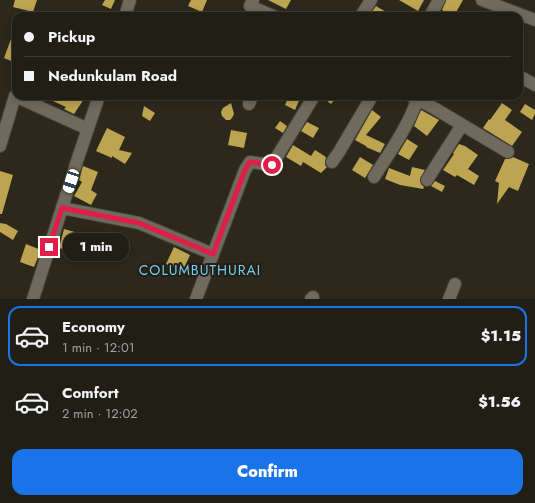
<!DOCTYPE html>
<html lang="en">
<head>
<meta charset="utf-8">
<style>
  body { margin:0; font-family:Jost,sans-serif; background:#2d2b22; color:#f1f3f6; height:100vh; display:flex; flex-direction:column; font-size:15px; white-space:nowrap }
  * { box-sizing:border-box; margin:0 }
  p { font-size:13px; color:#a2a2a0 }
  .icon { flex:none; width:22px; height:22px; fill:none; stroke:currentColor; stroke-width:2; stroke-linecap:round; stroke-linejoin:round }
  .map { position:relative; height:299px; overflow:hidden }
  .side { display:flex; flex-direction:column; background:#211e15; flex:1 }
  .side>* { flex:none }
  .guide { position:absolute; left:12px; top:12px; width:511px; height:88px; border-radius:12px; box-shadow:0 2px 10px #0003,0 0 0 1px #3e3c34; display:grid; align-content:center; height:88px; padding:0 12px; background:#211e15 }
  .end { position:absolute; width:18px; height:18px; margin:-9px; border:5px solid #e11d48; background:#fff; box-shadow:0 0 0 2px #fff }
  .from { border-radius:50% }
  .bubble { position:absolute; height:28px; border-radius:12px; background:#211e15; box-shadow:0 2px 10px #0003,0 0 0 1px #3e3c34; font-size:13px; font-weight:800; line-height:28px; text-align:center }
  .car { position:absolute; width:12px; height:24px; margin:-12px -6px; border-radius:5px; box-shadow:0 0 3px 1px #0007; background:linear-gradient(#fff 24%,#345 0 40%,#fff 0 76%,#345 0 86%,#fff 0) }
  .guide b { display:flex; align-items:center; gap:14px; height:38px; font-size:15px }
  .guide b+b { border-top:1px solid #3e3c34 }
  .guide i { width:10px; height:10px; background:#f1f3f6 }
  ul { padding:7px 0 0; list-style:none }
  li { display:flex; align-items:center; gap:12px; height:60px; margin:0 8px 6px; padding:0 4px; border:2px solid transparent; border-radius:12px }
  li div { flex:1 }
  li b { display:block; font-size:15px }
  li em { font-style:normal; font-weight:800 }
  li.active { border-color:#1a73e8 }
  li>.icon { width:36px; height:36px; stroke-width:1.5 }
  .cta { display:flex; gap:8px; margin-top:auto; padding:8px 12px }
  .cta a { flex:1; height:46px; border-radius:12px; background:#1a73e8; color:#fff; font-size:16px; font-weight:800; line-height:46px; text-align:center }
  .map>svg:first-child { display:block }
  .building { fill:#bda450 }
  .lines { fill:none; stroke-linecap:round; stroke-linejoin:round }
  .minor-casing { stroke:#454339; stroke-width:14 }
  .minor { stroke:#6e6a5d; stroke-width:12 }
  .route { stroke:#e11d48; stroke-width:5 }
  .labels { text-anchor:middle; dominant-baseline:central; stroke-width:4; stroke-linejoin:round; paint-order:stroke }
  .quarter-label { font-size:14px; letter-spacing:1px; fill:#73cff1; stroke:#221e13 }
</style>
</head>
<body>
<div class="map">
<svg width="535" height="299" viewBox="0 0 535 299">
  <rect width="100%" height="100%" fill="#2c281c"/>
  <g class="building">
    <polygon points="15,0 37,0 33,12 13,7"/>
    <polygon points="105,0 115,0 111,9 102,5"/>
    <polygon points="191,0 207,0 202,12 188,6"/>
    <polygon points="268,0 291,0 286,9"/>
    <polygon points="399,0 424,0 418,11"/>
    <polygon points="446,0 463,0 454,16 452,16 442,10"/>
    <polygon points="376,6 393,16 376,16 371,13"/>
    <polygon points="15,28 16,28 16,63 4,58"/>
    <polygon points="42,96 86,96 74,114 64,109 66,107"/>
    <polygon points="289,96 301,96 295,110 285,105"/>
    <polygon points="321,96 337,96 331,104"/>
    <polygon points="231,103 234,114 232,118 230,120 226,120 222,116 221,112 223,108"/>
    <polygon points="502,103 512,110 505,120 522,132 512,146 483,128 489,119 490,120"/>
    <polygon points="525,104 535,110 535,114 532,120 520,112"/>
    <polygon points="144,106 155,113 150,121 142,116"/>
    <polygon points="372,110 381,117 366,135 385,144 380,153 366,147 366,146 355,140"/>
    <polygon points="421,110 439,120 427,136 414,126"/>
    <polygon points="280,121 287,126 283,133 275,128"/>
    <polygon points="307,122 319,128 313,138 301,131"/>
    <polygon points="107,128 125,137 119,150 132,153 125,164 112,156 112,158 96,151"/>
    <polygon points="231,130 247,133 244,148 228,145"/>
    <polygon points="407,139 418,146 409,160 398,154"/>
    <polygon points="459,144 465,146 478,155 468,169 479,176 474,185 457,175 455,177 443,170 454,154 453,153"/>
    <polygon points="293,145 311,156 315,150 326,157 325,162 325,165 327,167 321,173 303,162 301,166 286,157"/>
    <polygon points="360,157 373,165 365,178 352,170"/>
    <polygon points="513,157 529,164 518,191 509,187 497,204 499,183 495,181 505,159 508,159"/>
    <polygon points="83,166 98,172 91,190 97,194 91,205 74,196 82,182 79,180"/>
    <polygon points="412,167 425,170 420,179 421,184 424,187 423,189 400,185 385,179 389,168 410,176"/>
    <polygon points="0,171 13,175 2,214 0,214"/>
    <polygon points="435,181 445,186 442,192 431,186"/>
    <polygon points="0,223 6,224 18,231 13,240 0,232"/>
    <polygon points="64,229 89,236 87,243 74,244 72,252 59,248"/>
    <polygon points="26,244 41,250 34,267 20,262"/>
    <polygon points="174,247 190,255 183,271 166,264"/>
  </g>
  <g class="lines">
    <g class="minor-casing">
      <g id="minor">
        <polyline points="253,0 250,6 273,16"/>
        <polyline points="482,0 535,20"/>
        <polyline points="125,16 130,0"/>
        <polyline points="361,16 371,0"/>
        <polyline points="430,16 439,0"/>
        <polyline points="519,76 535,85"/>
        <polyline points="411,96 434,108 508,152"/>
        <polyline points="249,104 252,96"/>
        <polyline points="0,146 15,96 88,129"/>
        <polyline points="332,162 339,152 372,96"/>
        <path d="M374 177C390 152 408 127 417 100"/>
        <polyline points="427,180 462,125"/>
        <polyline points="62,208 139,223 213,254"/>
        <polyline points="33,299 77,161 99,96"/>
        <polyline points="196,299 245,170 250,162 272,165 314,96"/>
        <polyline points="311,299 313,297"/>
        <polyline points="449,299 455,284"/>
      </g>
    </g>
    <use href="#minor" class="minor"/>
  </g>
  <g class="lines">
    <polyline class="route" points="49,247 62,208 139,223 213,254 245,170 250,162 272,165"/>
  </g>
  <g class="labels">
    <g class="quarter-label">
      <text x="200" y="270">COLUMBUTHURAI</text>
    </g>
  </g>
</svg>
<i class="end from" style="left:272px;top:165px"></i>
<i class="end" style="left:49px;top:247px"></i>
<div class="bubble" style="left:63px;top:233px;width:66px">1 min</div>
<i class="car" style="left:71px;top:181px;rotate:198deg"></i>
<div class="guide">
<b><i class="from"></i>Pickup</b>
<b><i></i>Nedunkulam Road</b>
</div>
</div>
<section class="side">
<ul>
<li class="active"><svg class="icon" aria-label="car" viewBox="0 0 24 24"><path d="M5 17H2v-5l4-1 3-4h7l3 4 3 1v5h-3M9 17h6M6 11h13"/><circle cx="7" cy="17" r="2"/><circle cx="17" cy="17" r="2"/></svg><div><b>Economy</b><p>1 min · 12:01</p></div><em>$1.15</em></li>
<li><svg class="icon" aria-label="car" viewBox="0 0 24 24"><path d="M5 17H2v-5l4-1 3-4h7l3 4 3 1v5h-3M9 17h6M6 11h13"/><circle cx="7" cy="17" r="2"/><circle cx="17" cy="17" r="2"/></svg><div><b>Comfort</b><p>2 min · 12:02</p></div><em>$1.56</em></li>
</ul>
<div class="cta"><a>Confirm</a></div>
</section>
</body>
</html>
